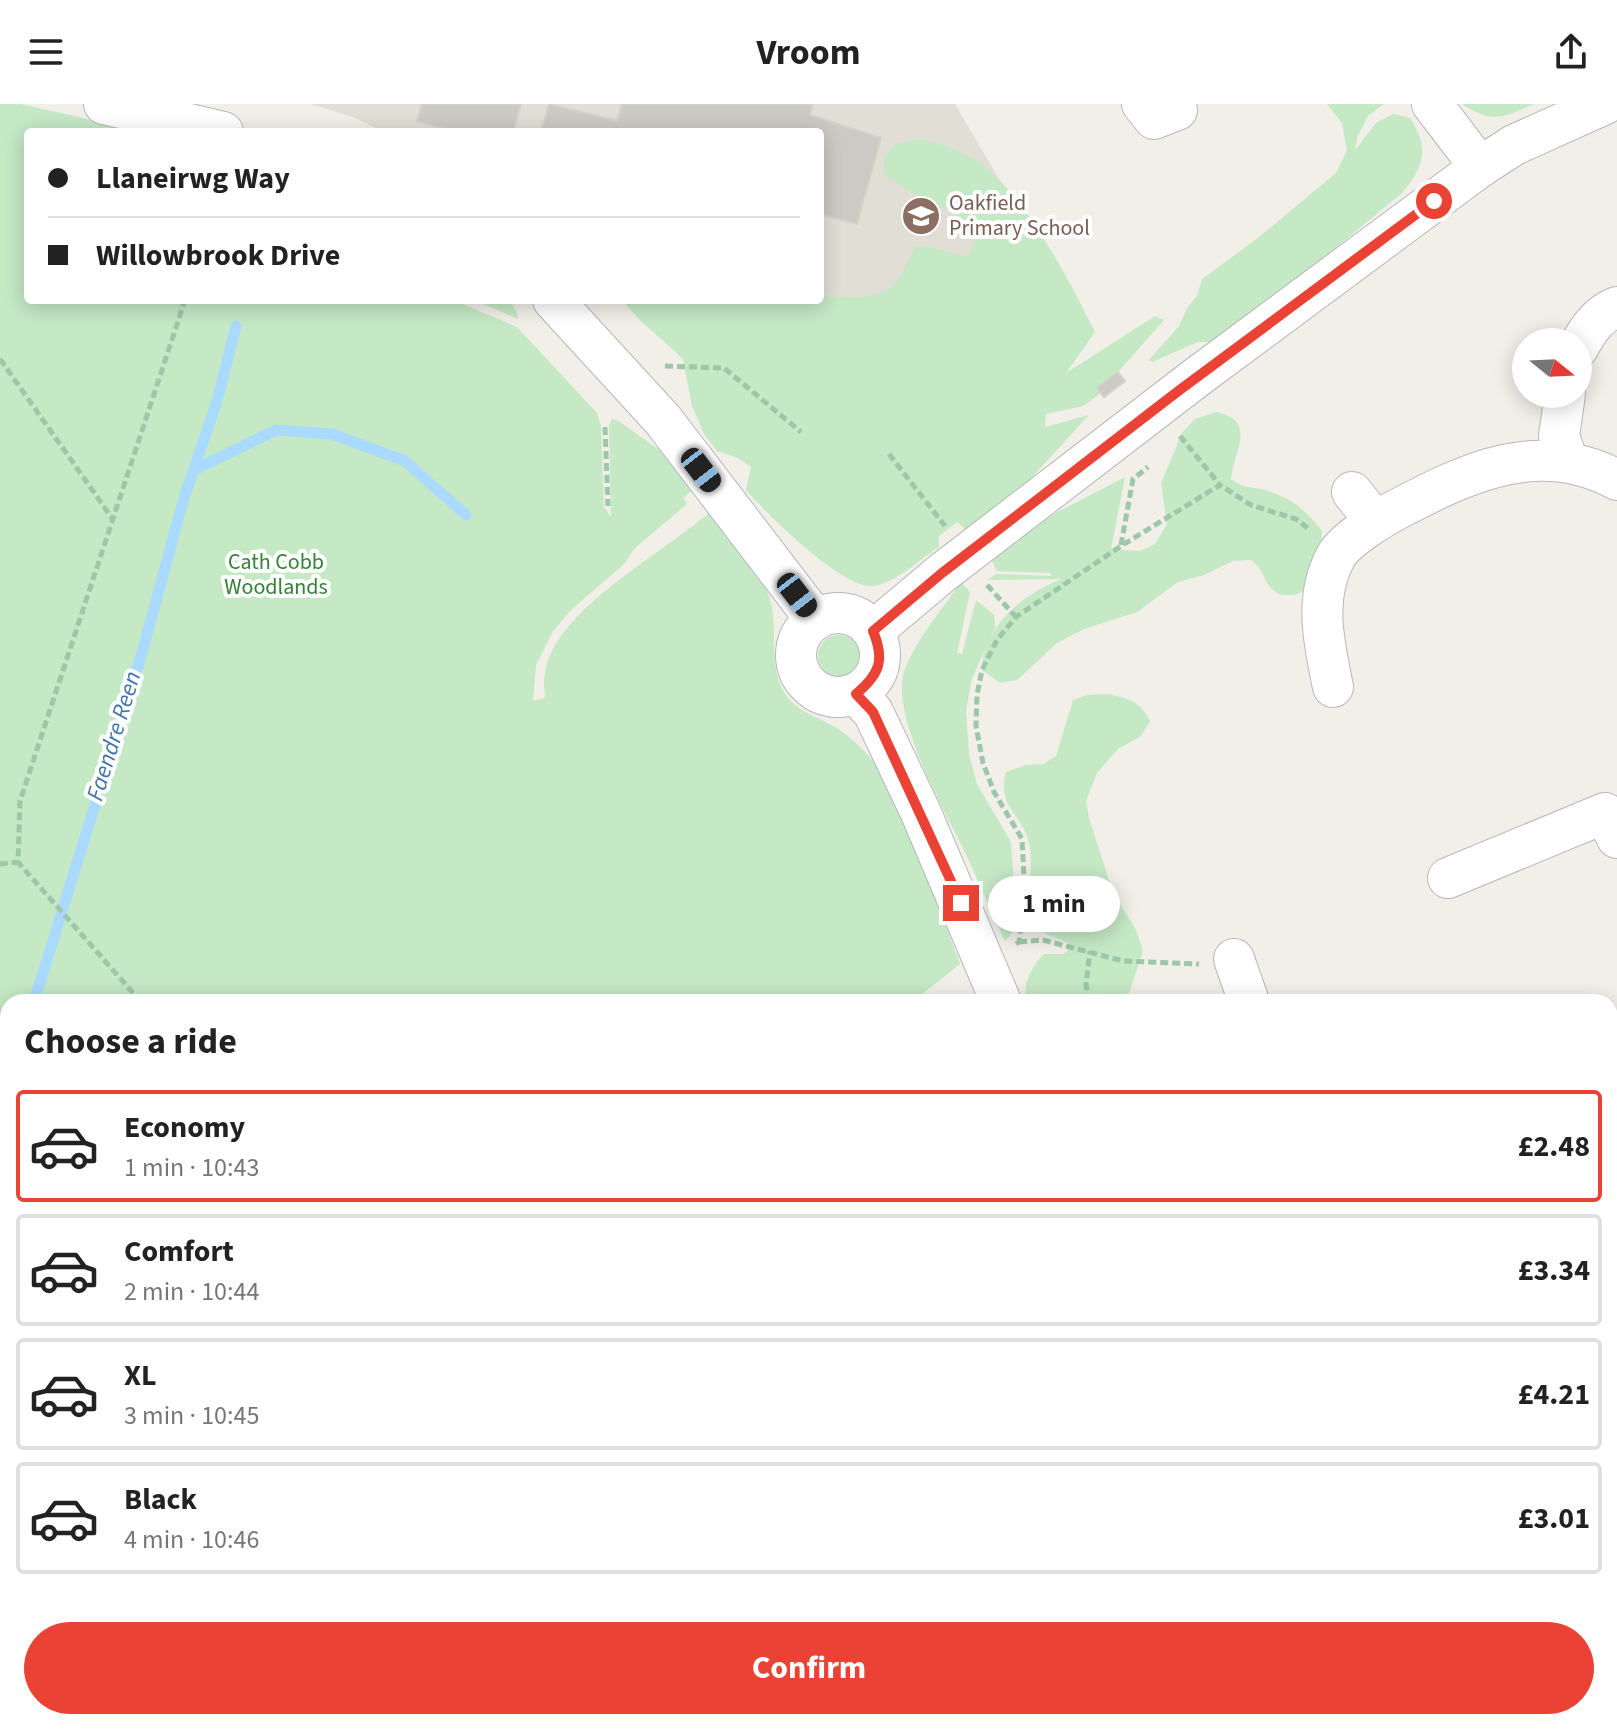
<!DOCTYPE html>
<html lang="en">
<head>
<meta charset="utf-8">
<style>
  body { margin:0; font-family:"Source Sans 3",sans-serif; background:#f2f2f2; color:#222; height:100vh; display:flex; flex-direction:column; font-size:30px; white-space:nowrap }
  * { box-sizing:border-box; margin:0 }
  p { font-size:26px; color:#767676 }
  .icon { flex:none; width:44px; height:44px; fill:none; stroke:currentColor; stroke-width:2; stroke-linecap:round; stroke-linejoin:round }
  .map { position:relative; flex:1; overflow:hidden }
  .details { position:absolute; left:0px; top:890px; width:1618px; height:736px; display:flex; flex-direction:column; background:#fff; border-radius:24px 24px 0 0; box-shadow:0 4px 20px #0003 }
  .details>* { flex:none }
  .guide { position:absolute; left:24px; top:24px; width:800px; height:176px; border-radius:8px; box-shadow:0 4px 20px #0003; display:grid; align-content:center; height:176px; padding:0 24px; background:#fff }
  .needle { width:52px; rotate:108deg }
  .buttons { position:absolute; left:1512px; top:224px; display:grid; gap:16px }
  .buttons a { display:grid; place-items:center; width:80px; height:80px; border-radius:50%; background:#fff; box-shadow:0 4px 20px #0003; font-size:40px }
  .end { position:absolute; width:36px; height:36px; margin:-18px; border:10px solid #ea4335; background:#fff; box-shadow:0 0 0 4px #fff }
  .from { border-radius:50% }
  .bubble { position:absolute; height:56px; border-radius:28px; background:#fff; box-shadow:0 4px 20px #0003; font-size:26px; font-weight:700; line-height:56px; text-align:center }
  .car { position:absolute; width:24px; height:48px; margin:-24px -12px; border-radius:10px; box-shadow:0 0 6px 2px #0007; background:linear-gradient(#222 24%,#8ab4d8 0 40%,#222 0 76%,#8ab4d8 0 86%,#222 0) }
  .guide b { display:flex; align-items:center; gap:28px; height:76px; font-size:30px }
  .guide b+b { border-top:2px solid #e0e0e0 }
  .guide i { width:20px; height:20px; background:#222 }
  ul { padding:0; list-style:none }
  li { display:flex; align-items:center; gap:24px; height:112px; margin:0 16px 12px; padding:0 8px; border:4px solid #e0e0e0; border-radius:8px }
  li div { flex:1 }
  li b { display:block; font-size:30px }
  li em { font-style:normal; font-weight:700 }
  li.selected { border-color:#ea4335 }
  li>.icon { width:72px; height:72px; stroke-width:1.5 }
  h2 { padding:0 24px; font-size:36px; line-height:96px }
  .action { display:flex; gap:16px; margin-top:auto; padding:16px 24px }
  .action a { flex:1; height:92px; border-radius:48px; background:#ea4335; color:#fff; font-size:32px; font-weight:700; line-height:92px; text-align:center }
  header { display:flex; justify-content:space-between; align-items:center; height:104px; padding:0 24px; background:#fff; font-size:36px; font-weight:700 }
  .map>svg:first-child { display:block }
  .commercial { fill:#fef7e0 }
  .education { fill:#e1ded6 }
  .green { fill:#c5e8c5 }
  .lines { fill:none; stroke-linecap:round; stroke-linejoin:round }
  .stream { stroke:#aadaff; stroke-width:11 }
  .building { fill:#cccac5; stroke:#d6d1c6; stroke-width:2 }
  .minor-casing { stroke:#b5b8bc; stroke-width:42 }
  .path { stroke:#9cc7a9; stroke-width:5; stroke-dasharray:8 4; stroke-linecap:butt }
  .minor { stroke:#fff; stroke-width:40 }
  .route { stroke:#ea4335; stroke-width:10 }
  .labels { text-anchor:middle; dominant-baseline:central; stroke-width:8; stroke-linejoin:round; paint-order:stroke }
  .education-label { font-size:22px; fill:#785e54; stroke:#fff; text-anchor:start }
  .park-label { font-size:22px; fill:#348238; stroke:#fff }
  .water-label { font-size:24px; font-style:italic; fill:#4174aa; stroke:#fff }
</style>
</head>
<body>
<header><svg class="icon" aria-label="menu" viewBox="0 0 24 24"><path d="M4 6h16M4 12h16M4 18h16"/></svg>Vroom<svg class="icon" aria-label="share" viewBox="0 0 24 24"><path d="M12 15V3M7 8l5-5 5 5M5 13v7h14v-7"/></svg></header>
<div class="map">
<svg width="1617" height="1626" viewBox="0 0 1617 1626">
  <rect width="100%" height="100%" fill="#f1efe8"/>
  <g class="commercial">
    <polygon points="8,1295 8,1586 0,1586 0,1297"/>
    <polygon points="141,1618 1197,1618 1198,1626 141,1626"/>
  </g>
  <polygon class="education" points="311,0 955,0 1084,219 820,196 820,28 384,28 353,13"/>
  <g class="green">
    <path d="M0 0H21L144 28H28V196H453L517 223 597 309 601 322 604 403 611 413 609 322 612 315 617 316 671 354 695 384 683 394 687 400 635 444 624 460 572 505 553 527 536 561 533 597 545 594C545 586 543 577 545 569 554 506 664 449 710 408 732 437 765 467 772 504 777 533 769 562 784 588 795 607 816 612 833 622 843 627 854 637 862 645 908 690 937 799 960 860L912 898H8V1299H0Z"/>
    <path d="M1327 0H1384L1368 12 1357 34 1355 46 1376 19 1393 10 1410 14C1430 45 1424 62 1402 89L1292 180 1211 238H1198L1152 258 1149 256 1179 222 1187 204 1197 192 1202 175 1258 134 1336 69 1347 46 1342 19Z"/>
    <path d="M1462 0H1534C1503 14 1492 20 1462 0Z"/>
    <path d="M919 35C939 40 959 45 977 57 1025 90 1069 176 1095 228L1066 269 1155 212 1164 216 1118 268 1098 284 1101 289 1083 302 1046 310 1045 323 1089 311 1023 383 966 426 957 418 939 432V443C920 455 897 478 874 482 843 486 766 409 746 386L751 363 738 354 717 347 704 330 692 302 683 255 640 216 622 196H820V192C844 193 879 198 896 178 904 169 909 154 915 143 935 141 948 149 967 153L976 138 948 106 922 94 885 71 884 52 897 40Z"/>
    <polygon points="474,196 509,196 517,208 518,215"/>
    <path d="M1216 308C1258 317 1234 345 1231 375 1241 383 1249 383 1261 385 1289 392 1305 405 1322 427 1321 448 1319 490 1291 491 1283 491 1279 491 1273 486 1264 479 1266 468 1251 456L1233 457 1204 471 1178 478 1137 508 1084 525 1057 539 1017 576 1000 579 982 566C983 522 1024 489 1062 475L988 476 996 470 1051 472 1050 469 997 467 991 455 1050 412 1125 373 1111 445 1140 447 1155 440 1167 420 1161 379 1182 329 1195 315Z"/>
    <path d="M961 478 970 488 957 549 962 550 976 496 994 511 995 523 972 575 966 606 969 650 977 680 1011 738 1016 813 1014 827 1005 837C990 806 977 773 962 742 943 704 888 607 905 565 916 536 943 504 961 478Z"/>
    <circle cx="839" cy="552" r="21"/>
    <path d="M1107 590C1128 594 1140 597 1150 617L1141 632 1118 645 1097 669 1086 697 1089 714 1113 789 1136 826 1143 847 1129 889 1120 898H1026C1022 882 1032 861 1044 850H1064L1072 842C1060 833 1037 831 1032 815 1024 790 1036 761 1028 735 1020 708 997 703 1006 668L1026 661 1044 660 1056 652 1073 596 1087 591Z"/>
    <polygon points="1234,1618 1304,1618 1305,1626 1235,1626"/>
  </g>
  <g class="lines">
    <g class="stream">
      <polyline points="194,366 276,326 332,330 405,357 466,411"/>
      <polyline points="34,898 142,549 183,397 217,297 236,222"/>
      <polyline points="0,1005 8,980"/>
    </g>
  </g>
  <g class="building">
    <polygon points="422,0 521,0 513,28 458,28 417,17"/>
    <polygon points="549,0 617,17 622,0 813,0 810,11 881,34 857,120 820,110 820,28 541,28"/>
    <polygon points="1118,268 1125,277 1104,293 1097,284"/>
    <polygon points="141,1618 448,1618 449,1626 141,1626"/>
  </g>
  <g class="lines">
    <g class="minor-casing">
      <g id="minor">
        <polyline points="104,0 223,28"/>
        <polyline points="1142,0 1154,15 1177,6"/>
        <polyline points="1432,0 1480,63"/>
        <polyline points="553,196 663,316 816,516"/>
        <path d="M1578 244C1587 227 1598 210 1617 203"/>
        <polyline points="1565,290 1559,332 1568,358"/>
        <polyline points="1352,388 1375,417"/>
        <circle cx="838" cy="551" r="42"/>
        <polyline points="873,527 942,469 1197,273 1480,63 1514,41 1605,0"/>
        <path d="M1333 583C1324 539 1313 494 1336 452 1345 436 1382 413 1398 405 1468 368 1540 334 1617 376"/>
        <polyline points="856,590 873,608 921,709 1001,898"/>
        <polyline points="1448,774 1605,709 1617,734"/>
        <polyline points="1234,855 1249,898"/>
        <polyline points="1610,1028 1617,1024"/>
        <polyline points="1610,1169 1617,1182"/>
        <polyline points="1610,1612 1617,1615"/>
        <polyline points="1234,1618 1235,1626"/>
      </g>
    </g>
    <g class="path">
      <polyline points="0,255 112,414"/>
      <polyline points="665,262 724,264 801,328"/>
      <polyline points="605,323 608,402"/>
      <polyline points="1180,332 1220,381"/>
      <polyline points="889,350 945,422"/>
      <polyline points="1121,441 1133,375 1148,363"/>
      <polyline points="987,481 1016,513"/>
      <polyline points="0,760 18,758"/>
      <polyline points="1019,838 1043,836 1123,857 1199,860"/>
      <polyline points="1016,840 1019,838 1025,794 1022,735 994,688 983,659 976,622 977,591 982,566 997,536 1016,513 1121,442 1220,381 1251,401 1296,415 1309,425"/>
      <polyline points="141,898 18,758 20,697 185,196"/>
      <polyline points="1089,898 1086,880 1090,847"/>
      <polyline points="0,1272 8,1270"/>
      <polyline points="1447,1618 1450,1626"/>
    </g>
    <use href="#minor" class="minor"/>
  </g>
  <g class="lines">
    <path class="route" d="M961 799 873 608 856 590C880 570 885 556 873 527L942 469 1177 288 1434 97"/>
  </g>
  <defs>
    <g id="school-disc" transform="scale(2)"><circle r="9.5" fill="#8d6e63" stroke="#fff"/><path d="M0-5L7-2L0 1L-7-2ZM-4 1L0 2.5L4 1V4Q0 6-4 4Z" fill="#fff"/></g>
  </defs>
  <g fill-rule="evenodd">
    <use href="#school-disc" x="921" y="112"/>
  </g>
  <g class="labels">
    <g class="education-label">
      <text x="949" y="99">Oakfield<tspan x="949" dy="25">Primary School</tspan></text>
    </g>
    <g class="park-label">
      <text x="276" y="458">Cath Cobb<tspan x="276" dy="25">Woodlands</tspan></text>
    </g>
    <g class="water-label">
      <text transform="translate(114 632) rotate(-73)">Faendre Reen</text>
    </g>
  </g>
</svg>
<div class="buttons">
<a><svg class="needle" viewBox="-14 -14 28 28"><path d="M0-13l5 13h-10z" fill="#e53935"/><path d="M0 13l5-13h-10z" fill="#767676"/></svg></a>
</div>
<i class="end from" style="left:1434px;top:97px"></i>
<i class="end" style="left:961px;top:799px"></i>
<div class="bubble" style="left:988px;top:772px;width:132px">1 min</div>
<i class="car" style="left:701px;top:366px;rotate:142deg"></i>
<i class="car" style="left:797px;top:491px;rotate:142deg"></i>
<div class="guide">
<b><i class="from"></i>Llaneirwg Way</b>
<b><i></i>Willowbrook Drive</b>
</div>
<section class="details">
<h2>Choose a ride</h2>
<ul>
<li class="selected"><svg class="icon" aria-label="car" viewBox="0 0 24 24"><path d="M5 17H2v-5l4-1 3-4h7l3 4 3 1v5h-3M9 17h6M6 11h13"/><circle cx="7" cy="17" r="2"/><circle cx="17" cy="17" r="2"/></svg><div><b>Economy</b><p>1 min · 10:43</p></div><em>£2.48</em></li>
<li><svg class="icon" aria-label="car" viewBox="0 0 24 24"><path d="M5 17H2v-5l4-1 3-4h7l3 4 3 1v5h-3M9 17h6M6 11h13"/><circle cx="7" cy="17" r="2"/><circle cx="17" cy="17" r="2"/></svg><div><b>Comfort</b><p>2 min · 10:44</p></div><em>£3.34</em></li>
<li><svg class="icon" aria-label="car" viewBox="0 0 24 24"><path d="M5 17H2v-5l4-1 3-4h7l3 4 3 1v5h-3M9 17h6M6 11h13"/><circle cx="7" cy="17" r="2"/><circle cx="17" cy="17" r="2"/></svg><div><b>XL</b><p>3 min · 10:45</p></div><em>£4.21</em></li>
<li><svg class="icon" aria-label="car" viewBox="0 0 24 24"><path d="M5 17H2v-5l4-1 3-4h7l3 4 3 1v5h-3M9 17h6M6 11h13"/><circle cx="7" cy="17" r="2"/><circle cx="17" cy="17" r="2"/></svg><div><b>Black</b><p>4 min · 10:46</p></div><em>£3.01</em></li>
</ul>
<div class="action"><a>Confirm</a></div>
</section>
</div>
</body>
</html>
